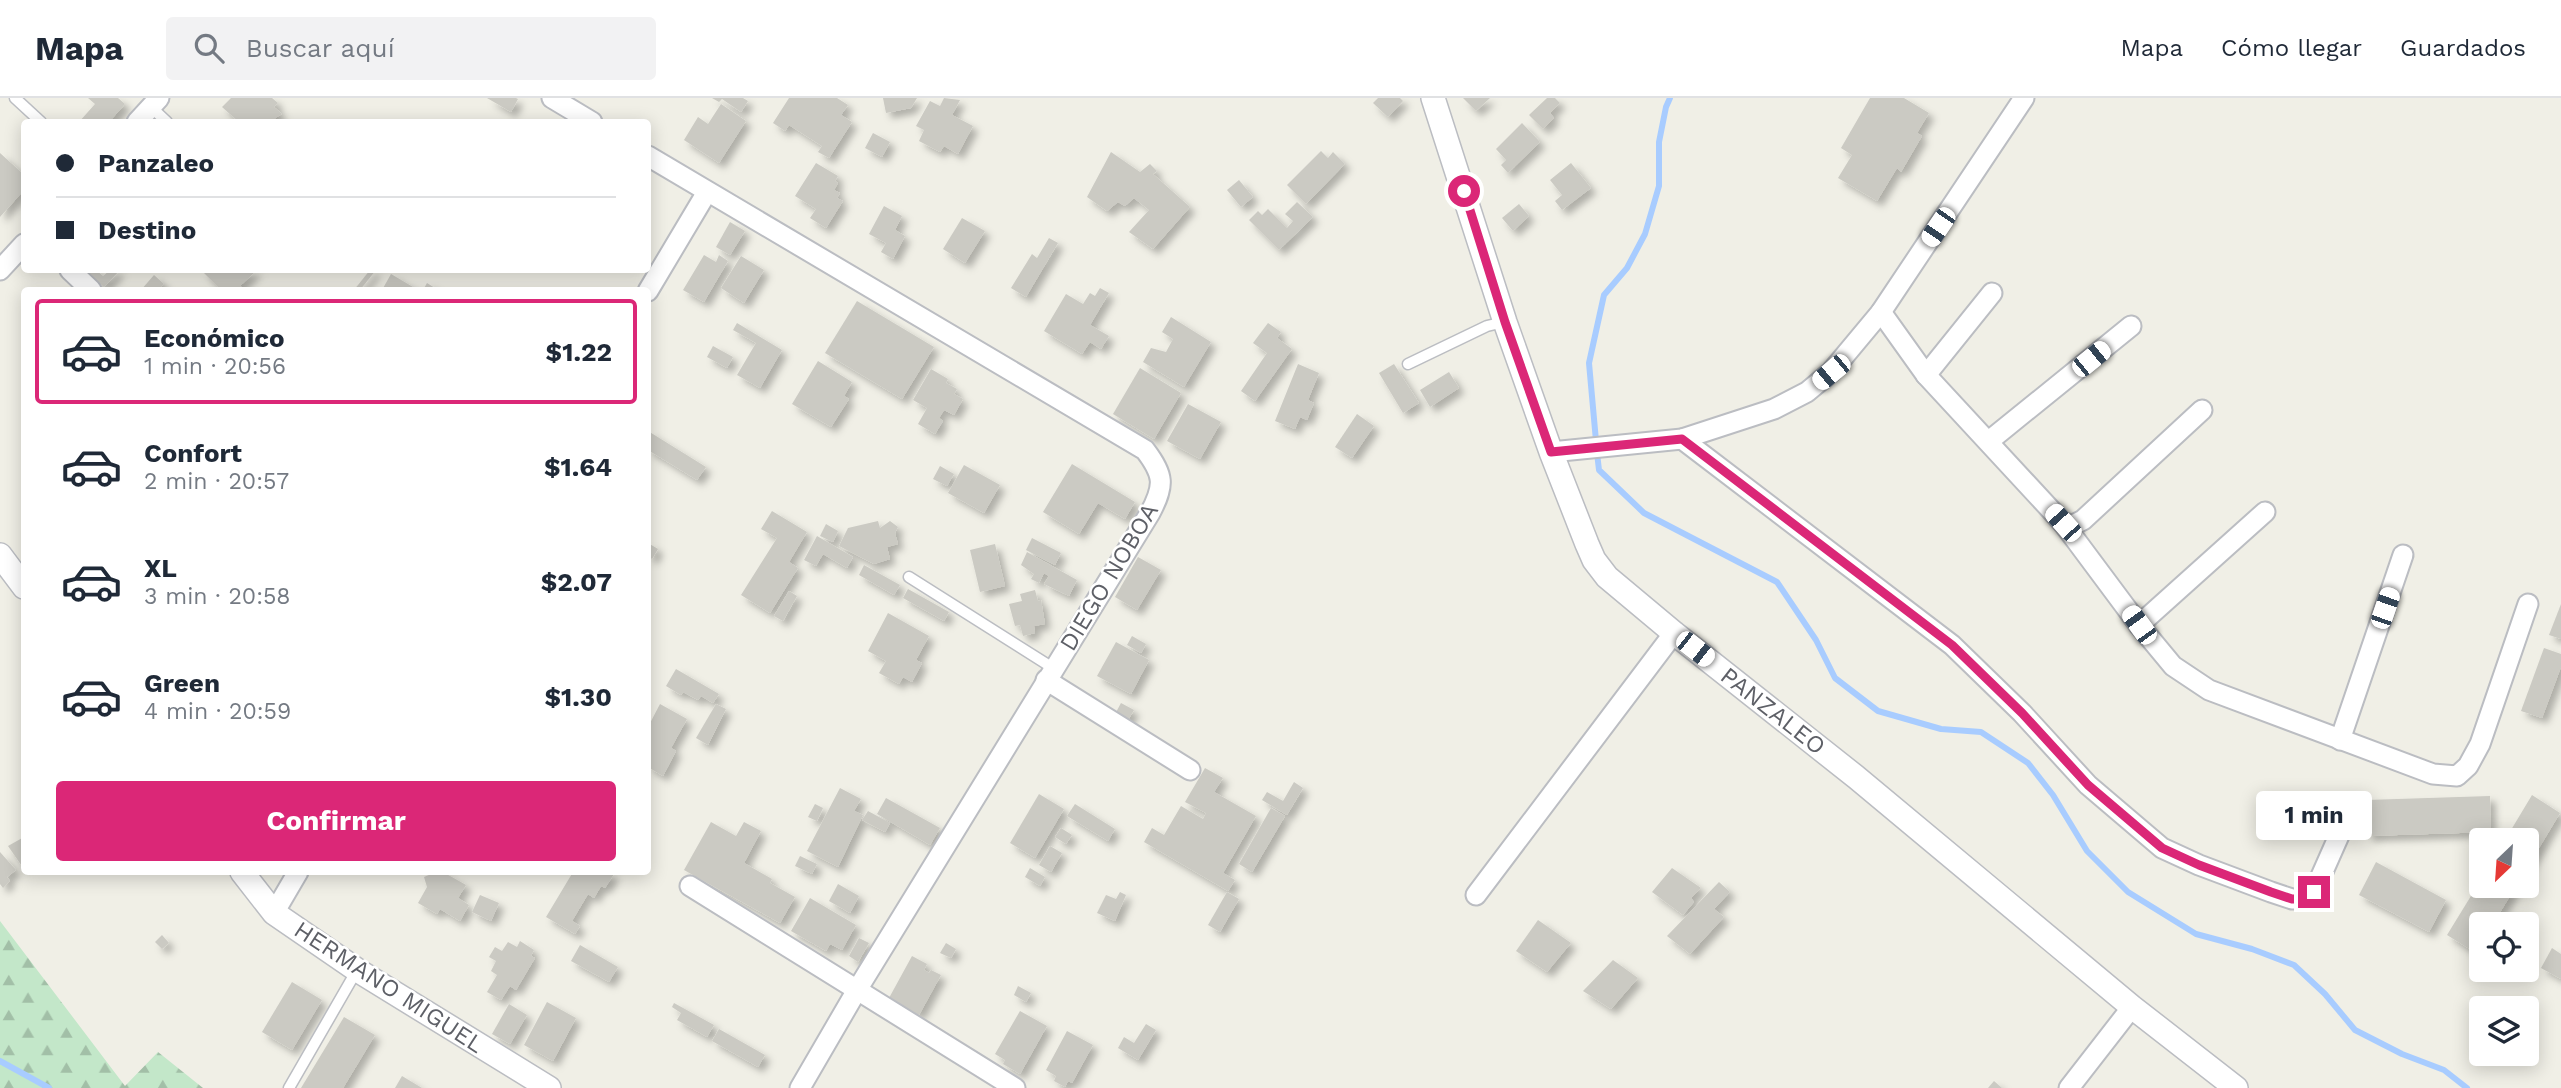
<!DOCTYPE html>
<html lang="es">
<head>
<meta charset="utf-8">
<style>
  body { margin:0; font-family:"Work Sans",sans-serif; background:#f2f2f3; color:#1f2937; height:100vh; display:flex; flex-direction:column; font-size:26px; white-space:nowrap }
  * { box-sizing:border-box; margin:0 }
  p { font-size:23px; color:#747a83 }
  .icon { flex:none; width:38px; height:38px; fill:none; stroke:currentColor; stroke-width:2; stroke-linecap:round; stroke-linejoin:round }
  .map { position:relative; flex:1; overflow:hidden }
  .drawer { position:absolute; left:21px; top:189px; width:630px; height:588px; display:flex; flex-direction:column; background:#fff; border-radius:7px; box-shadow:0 4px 18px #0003 }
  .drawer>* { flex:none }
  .top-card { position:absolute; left:21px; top:21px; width:630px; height:154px; border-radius:7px; box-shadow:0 4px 18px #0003; display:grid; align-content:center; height:154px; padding:0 35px; background:#fff }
  .needle { width:46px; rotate:205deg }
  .fabs { position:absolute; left:2469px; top:730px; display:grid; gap:14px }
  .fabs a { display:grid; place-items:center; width:70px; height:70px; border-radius:7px; background:#fff; box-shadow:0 4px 18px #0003; font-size:35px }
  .end { position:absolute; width:32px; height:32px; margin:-16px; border:9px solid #db2777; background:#fff; box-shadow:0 0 0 4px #fff }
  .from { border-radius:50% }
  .bubble { position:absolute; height:49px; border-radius:7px; background:#fff; box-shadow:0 4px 18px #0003; font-size:23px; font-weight:700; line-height:49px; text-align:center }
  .car { position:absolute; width:21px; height:42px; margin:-21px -10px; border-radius:9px; box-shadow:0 0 5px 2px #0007; background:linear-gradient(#fff 24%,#345 0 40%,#fff 0 76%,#345 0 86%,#fff 0) }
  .top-card b { display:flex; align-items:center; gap:24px; height:66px; font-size:26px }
  .top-card b+b { border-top:2px solid #e0e1e3 }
  .top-card i { width:18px; height:18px; background:#1f2937 }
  ul { padding:12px 0 0; list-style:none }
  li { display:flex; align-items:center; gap:21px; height:105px; margin:0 14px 10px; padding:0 21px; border:4px solid transparent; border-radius:7px }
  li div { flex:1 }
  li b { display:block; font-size:26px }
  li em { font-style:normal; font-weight:700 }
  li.on { border-color:#db2777 }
  li>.icon { width:63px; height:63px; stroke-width:1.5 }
  .button { display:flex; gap:14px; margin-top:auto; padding:14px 35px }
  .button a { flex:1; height:80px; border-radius:7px; background:#db2777; color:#fff; font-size:28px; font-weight:700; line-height:80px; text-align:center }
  header { display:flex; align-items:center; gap:42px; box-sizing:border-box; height:98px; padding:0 35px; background:#fff; border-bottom:2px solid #e0e1e3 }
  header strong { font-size:33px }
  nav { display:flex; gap:38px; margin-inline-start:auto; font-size:24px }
  .search { width:490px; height:63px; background:#f2f2f3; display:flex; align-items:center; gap:18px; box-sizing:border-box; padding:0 24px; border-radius:7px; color:#747a83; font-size:26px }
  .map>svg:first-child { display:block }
  .forest { fill:url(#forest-firs) }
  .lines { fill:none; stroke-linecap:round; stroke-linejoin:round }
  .stream { stroke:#a8ccff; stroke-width:6 }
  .building { fill:#cbcac3; filter:url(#shadow) }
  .service-casing { stroke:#bbbdc2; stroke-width:13 }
  .minor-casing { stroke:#bbbdc2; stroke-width:23 }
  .tertiary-casing { stroke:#bbbdc2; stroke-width:26 }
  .service { stroke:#fff; stroke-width:10 }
  .minor { stroke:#fff; stroke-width:19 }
  .tertiary { stroke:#fff; stroke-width:23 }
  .route { stroke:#db2777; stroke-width:9 }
  .labels { text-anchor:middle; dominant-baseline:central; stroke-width:5; stroke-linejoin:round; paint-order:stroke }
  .street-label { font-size:24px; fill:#5e6067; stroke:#fff }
</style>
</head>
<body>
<header>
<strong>Mapa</strong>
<div class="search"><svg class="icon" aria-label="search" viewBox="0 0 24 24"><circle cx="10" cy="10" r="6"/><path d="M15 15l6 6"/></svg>Buscar aquí</div>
<nav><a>Mapa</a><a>Cómo llegar</a><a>Guardados</a></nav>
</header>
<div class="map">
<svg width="2561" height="990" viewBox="0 0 2561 990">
  <defs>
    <pattern id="forest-firs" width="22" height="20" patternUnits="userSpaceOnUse" patternTransform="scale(1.75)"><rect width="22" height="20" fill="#c3e7c9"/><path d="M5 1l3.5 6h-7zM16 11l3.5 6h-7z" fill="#a2bfa7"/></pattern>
    <filter id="shadow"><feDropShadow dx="5.5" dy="5.5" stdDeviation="3.5" flood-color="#0004"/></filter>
  </defs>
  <rect width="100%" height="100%" fill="#f0efe6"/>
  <polygon class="forest" points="0,823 125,988 158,954 203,990 0,990"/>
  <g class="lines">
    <g class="stream">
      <polyline points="1596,343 1589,265 1604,197 1627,170 1645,136 1659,88 1659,44 1666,9 1670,0"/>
      <polyline points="1597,355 1599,372 1644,415 1777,484 1816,542 1835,580 1878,613 1941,631 1981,634 2028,665 2053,697 2087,753 2128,794 2196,836 2252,851 2294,867 2325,896 2355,932 2402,956 2444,972 2467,990"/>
      <polyline points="0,963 49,990"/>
    </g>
  </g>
  <g class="building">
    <polygon points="88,0 118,0 125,6 109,24 79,24 95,6"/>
    <polygon points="231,0 272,0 278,5 274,9 282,16 275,20 276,24 239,24 222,9"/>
    <polygon points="487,0 516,0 518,1 511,14"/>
    <polygon points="712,0 743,0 748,3 741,14 722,1 719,4"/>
    <polygon points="789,0 837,0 848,7 841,17 852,24 829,60 818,54 822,48 789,27 785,33 773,25"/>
    <polygon points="883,0 917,0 911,10 886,15"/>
    <polygon points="944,0 960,2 952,17 973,28 958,56 944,48 940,54 919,43 924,32 916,28 930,3 940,8"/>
    <polygon points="1378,0 1400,0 1403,3 1388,19 1373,5"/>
    <polygon points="1463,0 1490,0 1476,13"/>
    <polygon points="1547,0 1555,0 1560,5 1550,15 1554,20 1543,31 1529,17"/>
    <polygon points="1870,0 1904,0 1929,15 1917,35 1922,38 1901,74 1897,70 1877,103 1838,80 1852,57 1841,50"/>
    <polygon points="721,6 746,23 719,65 684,42 698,19 708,26"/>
    <polygon points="1522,25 1540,44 1508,75 1501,67 1506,62 1496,51"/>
    <polygon points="873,35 890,44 882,59 865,50"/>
    <polygon points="1321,53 1328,60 1333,54 1345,66 1306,106 1287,87"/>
    <polygon points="1111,54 1140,74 1150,66 1157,73 1153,76 1190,109 1153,151 1129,134 1149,112 1134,100 1125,108 1118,104 1107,113 1087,99"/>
    <polygon points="0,55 22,75 24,72 24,92 0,119"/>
    <polygon points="816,65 838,78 835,83 838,85 834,92 840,95 837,100 843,103 826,130 810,120 816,111 795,98"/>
    <polygon points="1571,65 1591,90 1562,112 1555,103 1562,97 1550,82"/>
    <polygon points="1239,82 1253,99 1241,109 1227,92"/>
    <polygon points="1297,104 1313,119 1279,152 1249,122 1258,113 1262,117 1268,111 1287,130 1293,123 1285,116"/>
    <polygon points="1519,106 1529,118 1513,133 1502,120"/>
    <polygon points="884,108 902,118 895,132 905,138 893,161 881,154 886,145 869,136"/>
    <polygon points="962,120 985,133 965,165 943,151"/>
    <polygon points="730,124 745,133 730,157 716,149"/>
    <polygon points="1049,140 1058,145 1026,199 1011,190 1032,156 1037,160"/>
    <polygon points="704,157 716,164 719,157 728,163 704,204 683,192"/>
    <polygon points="741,158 764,172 744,205 721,190"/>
    <polygon points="85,172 96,172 103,178 110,172 120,172 104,189"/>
    <polygon points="201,172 257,172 240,188 243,190 241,192 221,192"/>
    <polygon points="370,172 376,172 360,192 354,192"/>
    <polygon points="391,176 418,192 382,192"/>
    <polygon points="154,177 164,186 161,189 165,192 141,192"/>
    <polygon points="427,185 438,192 423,192"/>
    <polygon points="1100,190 1109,195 1090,227 1109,238 1101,251 1090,244 1082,256 1044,233 1066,196 1083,206 1090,195 1095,198"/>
    <polygon points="857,203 934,249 902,301 825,255"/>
    <polygon points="1171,219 1211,244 1184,289 1143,264 1151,250 1166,254 1173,241 1162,234"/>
    <polygon points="737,225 782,252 760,290 737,277 756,245 733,232"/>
    <polygon points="1268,225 1281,234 1277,240 1292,251 1255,303 1241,293 1267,255 1253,245"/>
    <polygon points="713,248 733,259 727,270 707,259"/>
    <polygon points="818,263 852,284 844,298 849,301 831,329 792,306"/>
    <polygon points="1298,266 1319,275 1308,302 1314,305 1307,322 1300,319 1295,331 1275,323"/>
    <polygon points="1394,266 1419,305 1403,315 1379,275"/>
    <polygon points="1140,270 1181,295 1154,341 1113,316"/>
    <polygon points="931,271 948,281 946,285 957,291 954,296 963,301 954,317 944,312 939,320 943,323 935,336 918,326 927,310 913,302"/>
    <polygon points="1449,274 1459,290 1430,309 1420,292"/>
    <polygon points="1188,306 1221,324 1200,361 1167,343"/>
    <polygon points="1357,316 1374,328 1352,360 1335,349"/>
    <polygon points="648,333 706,369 697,382 648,352"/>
    <polygon points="1072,366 1135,404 1125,421 1098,405 1079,436 1043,414"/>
    <polygon points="964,367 1000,387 984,415 948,395"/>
    <polygon points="940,368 954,376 947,388 933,381"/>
    <polygon points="772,413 807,434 789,464 798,470 770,515 741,497 777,440 761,431"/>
    <polygon points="878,423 880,430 890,423 898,429 895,435 898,446 887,449 890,461 874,466 839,448 848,430"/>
    <polygon points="826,426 838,433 833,444 820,438"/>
    <polygon points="817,438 853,459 847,470 823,456 816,468 804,462"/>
    <polygon points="1032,440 1061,455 1055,467 1026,452"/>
    <polygon points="648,445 658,451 652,461 648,458"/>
    <polygon points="995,446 1005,488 980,494 970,452"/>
    <polygon points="1027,454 1077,482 1069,498 1044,486 1049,478 1044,475 1039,485 1031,481 1034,476 1021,467"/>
    <polygon points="1138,459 1161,472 1137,512 1115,499"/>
    <polygon points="864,467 900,487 894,497 859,477"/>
    <polygon points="908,491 949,514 944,523 903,500"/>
    <polygon points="1035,492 1038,503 1041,502 1045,526 1034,528 1035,535 1023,538 1020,527 1015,528 1009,506 1022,503 1020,496"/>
    <polygon points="789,493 797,498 783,523 774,518"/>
    <polygon points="2561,506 2561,541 2549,537"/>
    <polygon points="888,515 929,538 916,562 922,565 912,584 903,579 899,586 879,575 886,563 868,553"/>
    <polygon points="1132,538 1146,546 1141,555 1127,547"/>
    <polygon points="1116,544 1149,562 1131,596 1097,578"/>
    <polygon points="2544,550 2561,556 2561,569 2542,620 2521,613"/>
    <polygon points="676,571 719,596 713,605 701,598 698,602 683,594 681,597 666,588"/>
    <polygon points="1121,605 1134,612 1127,624 1114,618"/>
    <polygon points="660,606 687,621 671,650 676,653 663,678 648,669 648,629"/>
    <polygon points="716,606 726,611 708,647 696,640"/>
    <polygon points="1205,670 1223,680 1214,694 1256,718 1223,775 1235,782 1228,793 1144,744 1152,730 1164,737 1181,708 1203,721 1206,715 1185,704"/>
    <polygon points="1294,684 1303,690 1287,717 1262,702 1267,694 1283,703"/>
    <polygon points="840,690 861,701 854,713 863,717 838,769 807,753"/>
    <polygon points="1039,696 1064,711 1035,760 1010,745"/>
    <polygon points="2532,697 2560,715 2527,770 2527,742 2505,742"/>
    <polygon points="2490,698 2491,734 2367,738 2366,702"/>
    <polygon points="886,700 940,730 930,747 877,716"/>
    <polygon points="815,706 823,710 817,723 808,719"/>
    <polygon points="1075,706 1115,731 1108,743 1067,718"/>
    <polygon points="1271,710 1285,718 1252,774 1239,766"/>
    <polygon points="868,713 890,725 885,734 862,722"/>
    <polygon points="711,724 736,738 744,724 761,733 744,765 772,781 770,785 795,799 780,825 684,772"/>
    <polygon points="1061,730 1072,737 1066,746 1055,739"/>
    <polygon points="24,739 24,771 8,748"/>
    <polygon points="1050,748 1062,755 1051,774 1039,767"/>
    <polygon points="0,754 16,772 7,779 10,783 3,790 0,786"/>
    <polygon points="800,758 817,766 812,776 795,768"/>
    <polygon points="2376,764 2446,802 2429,834 2359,797"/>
    <polygon points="1030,770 1045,779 1040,788 1025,779"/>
    <polygon points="1672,770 1701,790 1691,800 1694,804 1683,817 1652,794"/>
    <polygon points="436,774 443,774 466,787 458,800 469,807 460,823 440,811 437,816 418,805 427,789 424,779"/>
    <polygon points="573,774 609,774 614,776 605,790 601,788 594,800 588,796 572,823 580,828 575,836 546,819"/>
    <polygon points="2482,780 2482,788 2516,788 2493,826 2482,826 2482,845 2476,855 2447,837"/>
    <polygon points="1719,784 1730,794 1714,811 1724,819 1690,856 1667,838"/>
    <polygon points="838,786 859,798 850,815 829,803"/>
    <polygon points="1120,794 1126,797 1115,823 1097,815 1106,797 1116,801"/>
    <polygon points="1227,794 1239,801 1220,834 1208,827"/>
    <polygon points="480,797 499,805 491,823 472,814"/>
    <polygon points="810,800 856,827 842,852 830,846 826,853 791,833"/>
    <polygon points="1538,822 1571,845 1547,874 1516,853"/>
    <polygon points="162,837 169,845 162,851 155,844"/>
    <polygon points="859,840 869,845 858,864 849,858"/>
    <polygon points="520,843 534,852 531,858 535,860 516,892 510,888 501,902 487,894 497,877 491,873 496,863 489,859 495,849 502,853 508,844 517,849"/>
    <polygon points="946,845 956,851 951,860 940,855"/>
    <polygon points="580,847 618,869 609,884 571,863"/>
    <polygon points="2552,850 2561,856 2561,881 2541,870"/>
    <polygon points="912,858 927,866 924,872 929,875 931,872 941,877 919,917 889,900"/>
    <polygon points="1613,862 1638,880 1611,911 1583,893"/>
    <polygon points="292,884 322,902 292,952 262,934"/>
    <polygon points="1018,888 1031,895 1026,904 1014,897"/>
    <polygon points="547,904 576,920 553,963 524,947"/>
    <polygon points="674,905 714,927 707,939 677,922 681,915 672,909"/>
    <polygon points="509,906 527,917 510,946 492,936"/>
    <polygon points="1020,913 1047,928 1020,976 1003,966 1005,962 995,956"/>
    <polygon points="344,919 375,937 343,990 301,990"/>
    <polygon points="1146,926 1156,932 1138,962 1118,950 1124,939 1134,945"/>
    <polygon points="719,931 765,957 758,969 712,943"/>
    <polygon points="1067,933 1093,947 1072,985 1068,983 1065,989 1054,983 1056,978 1046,972"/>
    <polygon points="402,978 422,990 395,990"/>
    <polygon points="1994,983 2002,990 1988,990"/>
  </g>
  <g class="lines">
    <g class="service-casing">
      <g id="service">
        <polyline points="15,0 41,24"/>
        <polyline points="151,9 167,24"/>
        <polyline points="1408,266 1487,228 1504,224"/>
        <polyline points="909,479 1053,570"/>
        <polyline points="289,990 357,872"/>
      </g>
    </g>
    <g class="minor-casing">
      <g id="minor">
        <polyline points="552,0 592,24"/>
        <polyline points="137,24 159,0"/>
        <path d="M648 58 1145 352C1164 377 1165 387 1150 415L857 892 800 990"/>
        <polyline points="0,172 24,146"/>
        <polyline points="70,172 91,192"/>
        <polyline points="648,193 707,94"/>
        <polyline points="1881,214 1926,277 2063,425 2073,427 2083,422 2202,312"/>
        <polyline points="1926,277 1992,195"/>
        <polyline points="1682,341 1952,547 2022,615 2088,687 2162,750 2199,767 2271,794 2292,801 2304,801 2314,794 2345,724"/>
        <polyline points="1989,343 2131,228"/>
        <polyline points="1551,354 1682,341 1774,311 1807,294 1831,274 1881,214 2024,0"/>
        <polyline points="2063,425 2139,527 2173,568 2209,592 2433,676 2457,678 2468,668 2480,646 2528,506"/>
        <polyline points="2139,527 2265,414"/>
        <polyline points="1046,582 1190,672"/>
        <polyline points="2340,642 2403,457"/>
        <polyline points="690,788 1015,990"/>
        <polyline points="1476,797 1674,535"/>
        <polyline points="274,815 298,774"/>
        <polyline points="2069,990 2132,909"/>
      </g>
    </g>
    <g class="tertiary-casing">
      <g id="tertiary">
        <polyline points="1433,0 1505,224 1551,354 1587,446 1594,462 1607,479 1674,535 1856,679 2132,909 2236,990"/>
        <polyline points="0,457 24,489"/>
        <polyline points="242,774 274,815 357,872 549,990"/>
      </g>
    </g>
    <use href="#service" class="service"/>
    <use href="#minor" class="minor"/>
    <use href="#tertiary" class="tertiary"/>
  </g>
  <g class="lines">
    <polyline class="route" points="1464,93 1505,224 1551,354 1682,341 1952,547 2022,615 2088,687 2162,750 2199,767 2271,794 2292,801 2304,801 2314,794"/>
  </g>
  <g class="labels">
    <g class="street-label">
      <text transform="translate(1109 479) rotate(-59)">DIEGO NOBOA</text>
      <text transform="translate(1773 613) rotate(38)">PANZALEO</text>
      <text transform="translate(389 889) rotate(33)">HERMANO MIGUEL</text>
    </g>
  </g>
</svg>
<div class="fabs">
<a><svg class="needle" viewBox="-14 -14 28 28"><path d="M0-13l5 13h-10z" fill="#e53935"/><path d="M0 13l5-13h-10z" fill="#747a83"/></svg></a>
<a><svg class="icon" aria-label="locate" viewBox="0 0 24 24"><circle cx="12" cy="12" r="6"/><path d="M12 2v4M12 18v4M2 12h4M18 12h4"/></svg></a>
<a><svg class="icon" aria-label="layers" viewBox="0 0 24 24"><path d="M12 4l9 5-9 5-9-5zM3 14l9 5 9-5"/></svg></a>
</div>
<i class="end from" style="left:1464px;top:93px"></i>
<i class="end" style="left:2314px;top:794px"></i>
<div class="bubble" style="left:2256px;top:693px;width:116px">1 min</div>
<i class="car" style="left:1938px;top:129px;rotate:214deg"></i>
<i class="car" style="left:2091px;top:261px;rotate:51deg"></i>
<i class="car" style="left:1831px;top:274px;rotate:230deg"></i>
<i class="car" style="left:2063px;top:425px;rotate:318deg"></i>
<i class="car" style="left:2385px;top:510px;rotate:19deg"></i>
<i class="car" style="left:2139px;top:527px;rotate:324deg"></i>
<i class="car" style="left:1695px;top:551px;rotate:128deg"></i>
<div class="top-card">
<b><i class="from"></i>Panzaleo</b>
<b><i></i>Destino</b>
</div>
<section class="drawer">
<ul>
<li class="on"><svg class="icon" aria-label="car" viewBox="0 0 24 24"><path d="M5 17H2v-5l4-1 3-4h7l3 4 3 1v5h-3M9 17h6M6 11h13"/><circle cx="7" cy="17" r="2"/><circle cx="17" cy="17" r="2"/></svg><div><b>Económico</b><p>1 min · 20:56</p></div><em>$1.22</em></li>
<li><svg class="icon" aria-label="car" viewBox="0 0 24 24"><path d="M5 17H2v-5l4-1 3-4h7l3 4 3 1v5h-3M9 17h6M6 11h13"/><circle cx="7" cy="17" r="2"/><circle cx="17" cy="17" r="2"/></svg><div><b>Confort</b><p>2 min · 20:57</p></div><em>$1.64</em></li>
<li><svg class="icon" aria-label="car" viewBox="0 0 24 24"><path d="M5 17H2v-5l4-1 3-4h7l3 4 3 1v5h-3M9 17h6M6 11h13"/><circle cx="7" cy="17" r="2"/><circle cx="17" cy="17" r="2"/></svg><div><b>XL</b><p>3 min · 20:58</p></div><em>$2.07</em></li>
<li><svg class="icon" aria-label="car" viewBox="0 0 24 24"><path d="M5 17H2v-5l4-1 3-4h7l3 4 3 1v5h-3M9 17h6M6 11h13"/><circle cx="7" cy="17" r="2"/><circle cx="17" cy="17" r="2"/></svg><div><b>Green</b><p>4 min · 20:59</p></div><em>$1.30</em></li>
</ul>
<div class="button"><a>Confirmar</a></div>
</section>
</div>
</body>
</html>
